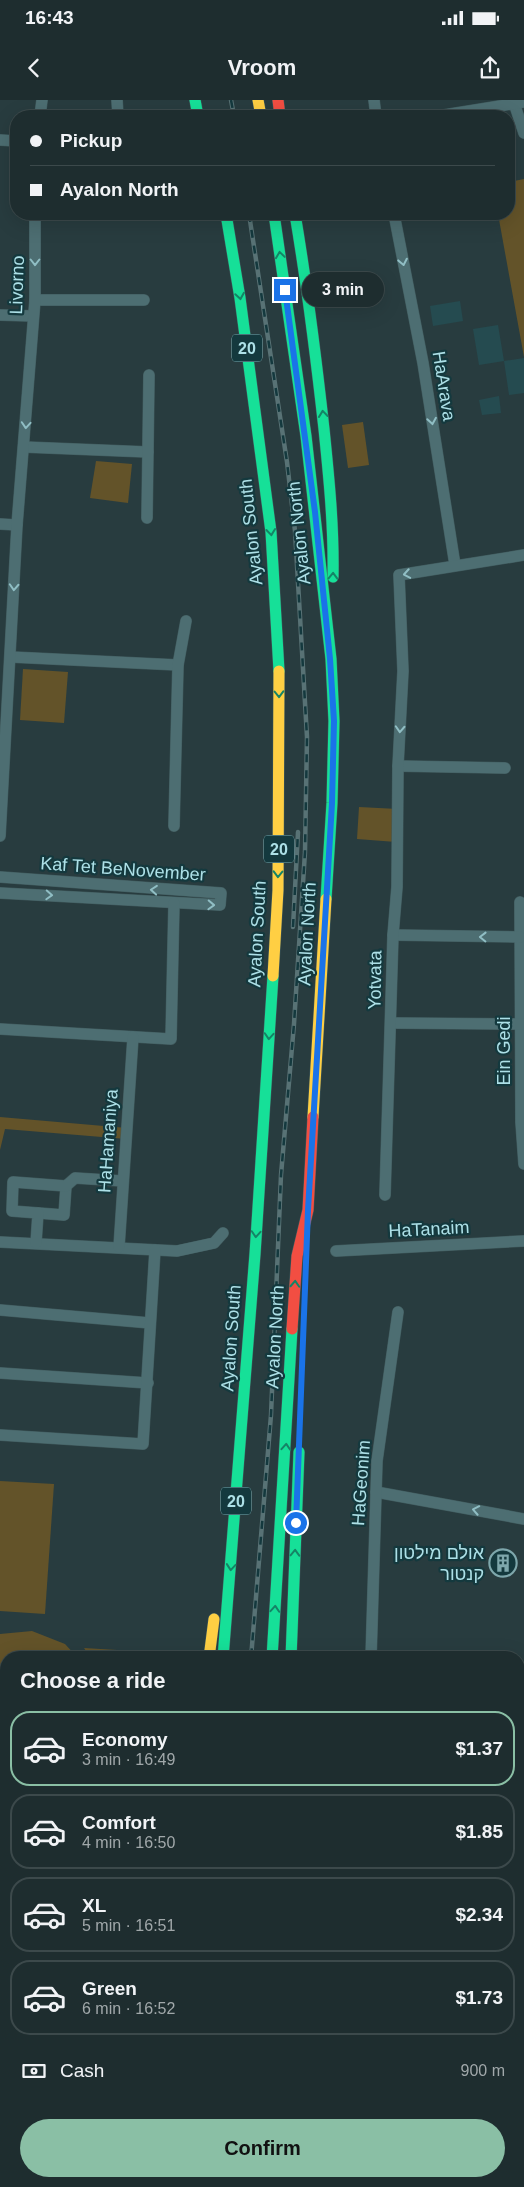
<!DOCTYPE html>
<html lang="en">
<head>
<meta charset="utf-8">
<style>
  body { margin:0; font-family:Helvetica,"Noto Sans Hebrew",sans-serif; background:#263537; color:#f1f3f6; height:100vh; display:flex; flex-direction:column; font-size:19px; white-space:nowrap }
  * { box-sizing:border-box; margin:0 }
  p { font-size:16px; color:#a1a8aa }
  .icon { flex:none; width:28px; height:28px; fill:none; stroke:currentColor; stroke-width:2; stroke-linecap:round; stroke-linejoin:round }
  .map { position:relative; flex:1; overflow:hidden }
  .sheet { position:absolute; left:0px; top:1551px; width:525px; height:536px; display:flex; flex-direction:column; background:#1e2d2f; border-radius:20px 20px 0 0; box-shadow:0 5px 20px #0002,0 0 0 1px #3c494b }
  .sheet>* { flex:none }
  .guide { position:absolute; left:10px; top:10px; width:505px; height:110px; border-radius:20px; box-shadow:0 5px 20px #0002,0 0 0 1px #3c494b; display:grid; align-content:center; height:110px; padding:0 20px; background:#1e2d2f }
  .end { position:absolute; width:22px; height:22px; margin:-11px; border:6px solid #1a73e8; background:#fff; box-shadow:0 0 0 2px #fff }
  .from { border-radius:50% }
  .bubble { position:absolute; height:35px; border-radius:18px; background:#1e2d2f; box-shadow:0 5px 20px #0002,0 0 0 1px #3c494b; font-size:16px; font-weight:700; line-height:35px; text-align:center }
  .guide b { display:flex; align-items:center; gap:18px; height:48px; font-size:19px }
  .guide b+b { border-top:1px solid #3c494b }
  .guide i { width:12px; height:12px; background:#f1f3f6 }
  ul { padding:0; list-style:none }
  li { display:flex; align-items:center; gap:15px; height:75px; margin:0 10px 8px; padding:0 10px; border:2px solid #3c494b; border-radius:20px }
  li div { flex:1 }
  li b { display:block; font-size:19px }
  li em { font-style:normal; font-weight:700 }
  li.current { border-color:#8abfa5 }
  li>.icon { width:45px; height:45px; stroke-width:1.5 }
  h2 { padding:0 20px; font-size:22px; line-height:60px }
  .pay { display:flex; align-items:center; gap:12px; height:55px; padding:0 20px; font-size:19px }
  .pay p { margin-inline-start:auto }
  .action { display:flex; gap:10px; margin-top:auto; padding:10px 20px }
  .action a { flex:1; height:58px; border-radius:30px; background:#8abfa5; color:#111; font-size:20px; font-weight:700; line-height:58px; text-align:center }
  .status { display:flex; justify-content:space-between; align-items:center; height:35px; padding:0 25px; background:#1e2d2f; direction:ltr }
  .status svg { height:14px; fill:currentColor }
  header { display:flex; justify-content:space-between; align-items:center; height:65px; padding:0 20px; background:#1e2d2f; font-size:22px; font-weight:700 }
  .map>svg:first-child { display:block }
  .built { fill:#254b50 }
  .green { fill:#635329 }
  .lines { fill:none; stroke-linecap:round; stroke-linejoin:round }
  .street-casing { stroke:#415b5e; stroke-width:12 }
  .fast-casing { stroke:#415b5e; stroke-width:12 }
  .slow-casing { stroke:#415b5e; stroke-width:12 }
  .jam-casing { stroke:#415b5e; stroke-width:12 }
  .street { stroke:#4d6e72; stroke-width:11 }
  .fast { stroke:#16e098; stroke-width:11 }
  .slow { stroke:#ffcf43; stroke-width:11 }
  .jam { stroke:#f24e42; stroke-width:11 }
  .rail-casing { stroke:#587275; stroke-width:4.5 }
  .rail { stroke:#14393e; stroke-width:2.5; stroke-dasharray:8; stroke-linecap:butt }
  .oneway { stroke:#158466 }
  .oneway2 { stroke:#90bec4 }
  .route { stroke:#1a73e8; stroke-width:6 }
  .labels { text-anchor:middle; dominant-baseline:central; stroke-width:4.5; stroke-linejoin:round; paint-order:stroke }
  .shield { fill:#14393e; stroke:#7faeb4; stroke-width:1 }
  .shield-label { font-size:16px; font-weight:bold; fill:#ade0e7 }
  .street-label { font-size:18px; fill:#ade0e7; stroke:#14393e }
  .poi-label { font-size:18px; fill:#ade0e7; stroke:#14393e; text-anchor:end }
</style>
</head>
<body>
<div class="status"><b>16:43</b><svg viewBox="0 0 49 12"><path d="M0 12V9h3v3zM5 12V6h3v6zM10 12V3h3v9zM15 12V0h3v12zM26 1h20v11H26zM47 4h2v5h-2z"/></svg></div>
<header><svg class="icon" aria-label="back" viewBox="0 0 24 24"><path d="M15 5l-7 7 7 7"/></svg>Vroom<svg class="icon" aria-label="share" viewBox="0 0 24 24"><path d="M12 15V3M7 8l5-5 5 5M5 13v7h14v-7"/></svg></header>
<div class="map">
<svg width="524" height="2087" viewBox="0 0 524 2087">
  <rect width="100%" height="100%" fill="#283c3f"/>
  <g class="built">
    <polygon points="460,201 463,221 433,226 430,206"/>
    <polygon points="498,225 504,261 524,258 524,293 509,295 504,261 479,265 473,229"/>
    <polygon points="499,296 501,313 482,315 479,300"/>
  </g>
  <g class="green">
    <polygon points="524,79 524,257 498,114 509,114 509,82"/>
    <polygon points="363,322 369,365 348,368 342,325"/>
    <polygon points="96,361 132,364 128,403 90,398"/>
    <polygon points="23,569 68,572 64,623 20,620"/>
    <polygon points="359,707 398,709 396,742 357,739"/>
    <polygon points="0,1017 127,1028 126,1039 5,1029 0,1050"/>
    <polygon points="0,1381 54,1384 45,1514 0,1511"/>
    <polygon points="32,1531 65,1544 77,1557 6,1558 6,1817 0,1816 0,1534"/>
    <polygon points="84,1548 200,1555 199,1558 90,1557"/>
    <polygon points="519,1563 524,1564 524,1634 519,1634"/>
    <rect x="0" y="1829" width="6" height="40"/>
    <polygon points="0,1914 6,1915 6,2081 161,2081 162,2087 0,2087"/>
    <polygon points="267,2081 381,2081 376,2087 268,2087"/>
  </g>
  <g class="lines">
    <g class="street-casing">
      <g id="street">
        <polyline points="117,0 118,16"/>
        <polyline points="374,0 376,16"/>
        <polyline points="513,0 524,33"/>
        <polyline points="40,16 42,0"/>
        <polyline points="438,16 524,2"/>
        <polyline points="0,40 16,41"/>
        <polyline points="394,114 423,263 455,465"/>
        <polyline points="35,200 144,200"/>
        <polyline points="0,215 33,216"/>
        <polyline points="24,347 148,352"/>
        <polyline points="147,418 149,275"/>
        <polyline points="0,424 17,425"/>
        <polyline points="11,557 178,565"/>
        <polyline points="398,666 505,668"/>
        <polyline points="174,726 178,565 186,521"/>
        <polyline points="0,736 17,425 35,200 35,114"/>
        <polyline points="0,777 221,793 220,805 0,793"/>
        <polyline points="520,802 521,1022 524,1064"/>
        <polyline points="393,835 520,837"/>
        <polyline points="392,923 524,924"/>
        <polyline points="0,929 171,939 174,803"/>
        <polyline points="385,1095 393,835 397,787 398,666 403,571 399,475 524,455"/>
        <polyline points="38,1113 64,1115 66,1086"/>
        <polyline points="0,1142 177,1151 214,1143 223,1133"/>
        <polyline points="36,1143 38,1113 12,1111 13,1082 66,1086 75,1078 123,1081"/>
        <polyline points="119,1147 133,937"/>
        <polyline points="336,1151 524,1141"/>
        <polyline points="0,1210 150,1223"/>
        <polyline points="0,1273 148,1283"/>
        <polyline points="0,1335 143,1344 155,1150"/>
        <polyline points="376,1392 524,1419"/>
        <polyline points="371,1558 377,1361 398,1212"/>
        <polyline points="519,1677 524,1676"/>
        <polyline points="519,1767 524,1767"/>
      </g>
    </g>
    <g class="fast-casing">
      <g id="fast">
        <polyline points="195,0 198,16"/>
        <polyline points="226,114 240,198 271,432 279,571"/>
        <polyline points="274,114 306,336 331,559 334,621 332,703 326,799"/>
        <path d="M295 114C307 185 316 257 324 329 329 378 334 427 333 477"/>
        <polyline points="223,1558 255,1154 273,876"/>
        <polyline points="272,1558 292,1229"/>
        <polyline points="291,1558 299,1352"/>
        <polyline points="519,1877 524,1877"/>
        <polyline points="0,1879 6,1879"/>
        <polyline points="0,1899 6,1900"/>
        <polyline points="254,2081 254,2087"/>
        <polyline points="384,2087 389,2081"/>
      </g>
    </g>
    <g class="slow-casing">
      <g id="slow">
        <polyline points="258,0 261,16"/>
        <polyline points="273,876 278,790 279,571"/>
        <polyline points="313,1017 326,799"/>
        <polyline points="209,1558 214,1519"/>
        <polyline points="519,1846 524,1846"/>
        <polyline points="185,2081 186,2087"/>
        <polyline points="208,2081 208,2087"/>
      </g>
    </g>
    <g class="jam-casing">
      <g id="jam">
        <polyline points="278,0 280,16"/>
        <polyline points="292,1229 297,1156 308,1110 313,1017"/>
        <polyline points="519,1856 524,1856"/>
        <polyline points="519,1889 524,1888"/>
      </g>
    </g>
    <use href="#street" class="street"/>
    <use href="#fast" class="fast"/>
    <use href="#slow" class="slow"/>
    <use href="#jam" class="jam"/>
    <g class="rail-casing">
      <g id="rail">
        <polyline points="231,0 234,16"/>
        <polyline points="249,114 287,362 295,431 307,637 305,752 294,924 281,1075 271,1315 251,1558"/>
        <polyline points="293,827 298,732"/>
        <polyline points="227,2081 227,2087"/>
      </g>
    </g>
    <use href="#rail" class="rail"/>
  </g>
  <defs><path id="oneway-chevron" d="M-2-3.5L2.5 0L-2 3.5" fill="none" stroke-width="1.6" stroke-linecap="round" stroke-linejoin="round" transform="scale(1.25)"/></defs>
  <g class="oneway">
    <use href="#oneway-chevron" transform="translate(280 155) rotate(-98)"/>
    <use href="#oneway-chevron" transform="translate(240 196) rotate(81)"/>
    <use href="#oneway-chevron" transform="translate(323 314) rotate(-96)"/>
    <use href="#oneway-chevron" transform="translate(271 432) rotate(84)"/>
    <use href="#oneway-chevron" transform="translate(333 476) rotate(-89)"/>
    <use href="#oneway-chevron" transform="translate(279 594) rotate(89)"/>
    <use href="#oneway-chevron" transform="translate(278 774) rotate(91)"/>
    <use href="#oneway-chevron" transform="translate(269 936) rotate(94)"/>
    <use href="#oneway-chevron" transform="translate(256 1134) rotate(94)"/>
    <use href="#oneway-chevron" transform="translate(295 1184) rotate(-87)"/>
    <use href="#oneway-chevron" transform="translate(286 1347) rotate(-86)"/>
    <use href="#oneway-chevron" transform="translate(295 1453) rotate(-88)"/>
    <use href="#oneway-chevron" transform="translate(231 1467) rotate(95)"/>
    <use href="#oneway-chevron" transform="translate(275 1509) rotate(-86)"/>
  </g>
  <g class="oneway2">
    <use href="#oneway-chevron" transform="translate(35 162) rotate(90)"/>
    <use href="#oneway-chevron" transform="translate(403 162) rotate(79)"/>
    <use href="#oneway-chevron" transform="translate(432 321) rotate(81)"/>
    <use href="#oneway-chevron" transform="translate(26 325) rotate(94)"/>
    <use href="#oneway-chevron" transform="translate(407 474) rotate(170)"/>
    <use href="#oneway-chevron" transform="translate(14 487) rotate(93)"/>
    <use href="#oneway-chevron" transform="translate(400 629) rotate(93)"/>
    <use href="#oneway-chevron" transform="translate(154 790) rotate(-175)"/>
    <use href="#oneway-chevron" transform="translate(49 795) rotate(3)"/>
    <use href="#oneway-chevron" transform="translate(211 805) rotate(2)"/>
    <use href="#oneway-chevron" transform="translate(483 837) rotate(-179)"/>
    <use href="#oneway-chevron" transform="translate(476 1410) rotate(-169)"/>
  </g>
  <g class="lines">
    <polyline class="route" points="285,190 315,412 330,559 334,621 332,703 308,1110 296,1423"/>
  </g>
  <defs>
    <g id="building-ring" transform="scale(1.4375)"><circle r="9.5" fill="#14393e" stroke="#7ea7ac" stroke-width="1.5"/><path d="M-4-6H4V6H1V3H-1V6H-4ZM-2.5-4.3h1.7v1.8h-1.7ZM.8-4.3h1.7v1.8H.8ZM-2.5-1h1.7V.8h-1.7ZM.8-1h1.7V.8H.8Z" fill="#7ea7ac"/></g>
  </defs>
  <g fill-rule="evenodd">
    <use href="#building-ring" x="503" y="1463"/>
  </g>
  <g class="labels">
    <g class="shield">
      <rect x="232" y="234.5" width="30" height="27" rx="4"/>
      <rect x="264" y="735.5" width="30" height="27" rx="4"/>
      <rect x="221" y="1387.5" width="30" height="27" rx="4"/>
    </g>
    <g class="shield-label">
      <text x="247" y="248">20</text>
      <text x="279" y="749">20</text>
      <text x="236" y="1401">20</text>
    </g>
    <g class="street-label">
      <text transform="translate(17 185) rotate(-88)">Livorno</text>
      <text transform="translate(444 286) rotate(81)">HaArava</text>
      <text transform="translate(251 432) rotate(-96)">Ayalon South</text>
      <text transform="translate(299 433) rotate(-96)">Ayalon North</text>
      <text transform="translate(123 769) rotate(4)">Kaf Tet BeNovember</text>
      <text transform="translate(257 834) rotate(-87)">Ayalon South</text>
      <text transform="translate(307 834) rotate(-87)">Ayalon North</text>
      <text transform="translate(375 880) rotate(-89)">Yotvata</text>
      <text transform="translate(504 951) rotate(-90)">Ein Gedi</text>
      <text transform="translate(108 1041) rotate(-86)">HaHamaniya</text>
      <text transform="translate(429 1129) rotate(-3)">HaTanaim</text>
      <text transform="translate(275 1237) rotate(-87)">Ayalon North</text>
      <text transform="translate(231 1238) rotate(-86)">Ayalon South</text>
      <text transform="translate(361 1383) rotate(-86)">HaGeonim</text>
    </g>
    <g class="poi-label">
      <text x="484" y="1453">אולם מילטון<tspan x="484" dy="21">קנטור</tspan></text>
    </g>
  </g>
</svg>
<i class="end from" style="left:296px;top:1423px"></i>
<i class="end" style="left:285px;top:190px"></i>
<div class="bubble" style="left:302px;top:172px;width:82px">3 min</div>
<div class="guide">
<b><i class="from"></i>Pickup</b>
<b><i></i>Ayalon North</b>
</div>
<section class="sheet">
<h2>Choose a ride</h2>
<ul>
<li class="current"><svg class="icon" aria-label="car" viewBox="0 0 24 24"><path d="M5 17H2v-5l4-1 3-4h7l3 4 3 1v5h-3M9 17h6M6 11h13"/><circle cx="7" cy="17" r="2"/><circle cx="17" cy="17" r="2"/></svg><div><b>Economy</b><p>3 min · 16:49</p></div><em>$1.37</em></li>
<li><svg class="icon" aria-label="car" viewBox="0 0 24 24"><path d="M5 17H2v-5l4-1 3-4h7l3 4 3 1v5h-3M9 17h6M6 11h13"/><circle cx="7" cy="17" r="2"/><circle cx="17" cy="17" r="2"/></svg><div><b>Comfort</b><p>4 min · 16:50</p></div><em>$1.85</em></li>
<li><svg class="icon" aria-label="car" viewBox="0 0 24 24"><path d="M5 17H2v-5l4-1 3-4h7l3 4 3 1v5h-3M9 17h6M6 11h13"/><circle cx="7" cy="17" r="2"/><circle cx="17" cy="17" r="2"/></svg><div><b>XL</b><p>5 min · 16:51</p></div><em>$2.34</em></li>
<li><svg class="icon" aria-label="car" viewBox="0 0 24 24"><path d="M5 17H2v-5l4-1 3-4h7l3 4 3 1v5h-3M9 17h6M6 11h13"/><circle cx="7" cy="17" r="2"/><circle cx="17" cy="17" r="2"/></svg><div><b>Green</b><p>6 min · 16:52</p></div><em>$1.73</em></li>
</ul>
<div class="pay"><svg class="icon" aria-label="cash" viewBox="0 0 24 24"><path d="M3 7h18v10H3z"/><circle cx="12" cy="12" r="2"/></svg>Cash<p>900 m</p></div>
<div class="action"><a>Confirm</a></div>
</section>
</div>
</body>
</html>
